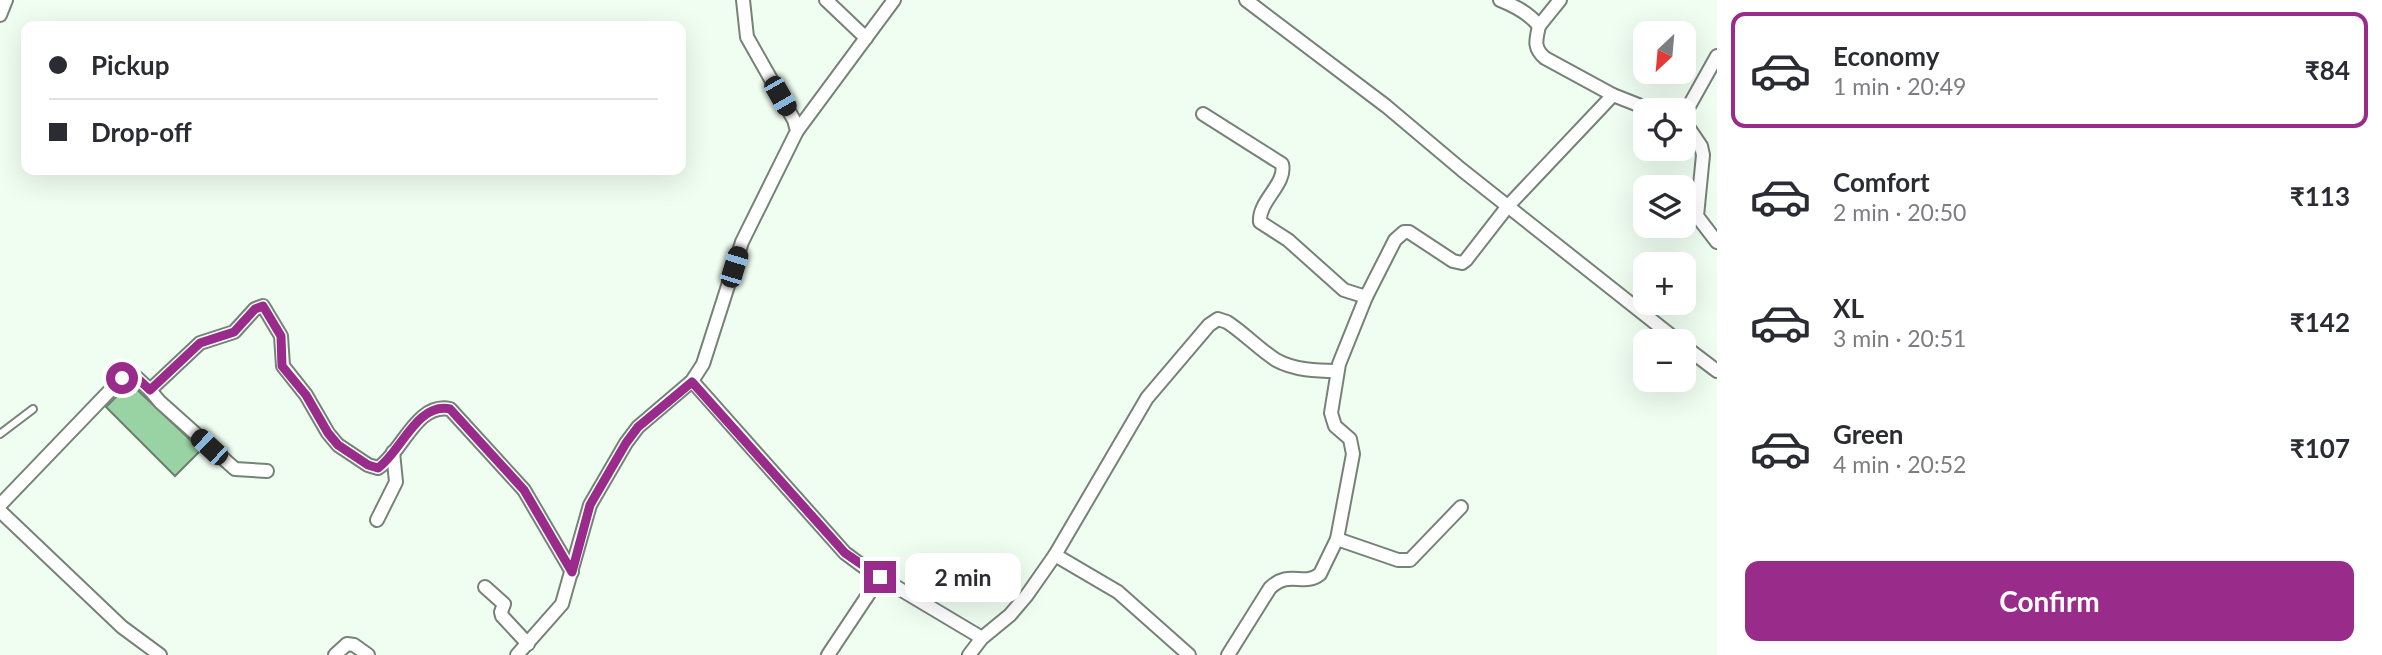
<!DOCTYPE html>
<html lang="en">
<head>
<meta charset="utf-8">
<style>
  body { margin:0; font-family:Lato,sans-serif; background:#f2f2f3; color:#2b2b33; height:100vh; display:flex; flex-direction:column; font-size:26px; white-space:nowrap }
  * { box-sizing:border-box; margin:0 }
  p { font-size:23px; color:#7c7c81 }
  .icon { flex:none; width:38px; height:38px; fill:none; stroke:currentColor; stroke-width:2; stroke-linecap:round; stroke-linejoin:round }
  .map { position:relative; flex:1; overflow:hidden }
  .drawer { display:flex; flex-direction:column; background:#fff; width:665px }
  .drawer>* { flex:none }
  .hud { position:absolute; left:21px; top:21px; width:665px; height:154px; border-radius:14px; box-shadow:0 7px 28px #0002; display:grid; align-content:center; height:154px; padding:0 28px; background:#fff }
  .needle { width:46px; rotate:206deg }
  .tools { position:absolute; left:1633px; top:21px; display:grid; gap:14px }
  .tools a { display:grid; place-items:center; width:63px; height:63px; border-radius:14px; background:#fff; box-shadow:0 7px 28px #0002; font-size:35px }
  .end { position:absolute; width:32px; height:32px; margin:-16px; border:9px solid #992b8b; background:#fff; box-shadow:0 0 0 4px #fff }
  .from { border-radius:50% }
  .bubble { position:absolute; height:49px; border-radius:14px; background:#fff; box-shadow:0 7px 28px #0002; font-size:23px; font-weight:700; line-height:49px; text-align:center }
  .car { position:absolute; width:21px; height:42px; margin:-21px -10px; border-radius:9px; box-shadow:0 0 5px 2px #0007; background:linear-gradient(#222 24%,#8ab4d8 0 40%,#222 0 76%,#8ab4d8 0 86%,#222 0) }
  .hud b { display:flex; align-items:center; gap:24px; height:66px; font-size:26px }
  .hud b+b { border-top:2px solid #e1e1e2 }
  .hud i { width:18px; height:18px; background:#2b2b33 }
  ul { padding:12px 0 0; list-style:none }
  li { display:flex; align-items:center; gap:21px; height:116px; margin:0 14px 10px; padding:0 14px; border:4px solid transparent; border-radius:14px }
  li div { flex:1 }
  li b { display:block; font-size:26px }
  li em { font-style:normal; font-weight:700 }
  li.active { border-color:#992b8b }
  li>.icon { width:63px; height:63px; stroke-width:1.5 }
  .primary-button { display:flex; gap:14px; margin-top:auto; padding:14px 28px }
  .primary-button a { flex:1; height:80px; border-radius:14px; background:#992b8b; color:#fff; font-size:28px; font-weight:700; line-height:80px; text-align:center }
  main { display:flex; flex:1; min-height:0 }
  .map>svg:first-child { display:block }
  .building { fill:#99d3a4; stroke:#6f7c71; stroke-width:2 }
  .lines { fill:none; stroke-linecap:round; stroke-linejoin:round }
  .lane-casing { stroke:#768278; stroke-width:10 }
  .street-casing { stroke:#768278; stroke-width:16 }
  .lane { stroke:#fff; stroke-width:6 }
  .street { stroke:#fff; stroke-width:12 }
  .route { stroke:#992b8b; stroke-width:9 }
</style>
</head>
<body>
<main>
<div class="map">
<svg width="1717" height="655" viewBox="0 0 1717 655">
  <rect width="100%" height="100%" fill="#f0fef2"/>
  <polygon class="building" points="130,383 201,450 175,476 106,407"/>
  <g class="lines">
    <g class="lane-casing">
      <polyline id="lane" points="0,434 33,409"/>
    </g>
    <g class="street-casing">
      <g id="street">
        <polyline points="826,0 866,38"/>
        <polyline points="1246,0 1386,106 1462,170 1678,341"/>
        <path d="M1500 0C1515 6 1529 13 1539 26 1536 40 1533 48 1545 58L1613 95 1651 110"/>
        <polyline points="0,15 6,0"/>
        <polyline points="1539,26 1560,0"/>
        <path d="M1203 114 1282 164C1287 184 1258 201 1260 222L1288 240 1344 290 1366 297"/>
        <polyline points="1684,115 1717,56"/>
        <polyline points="1684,121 1701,146 1703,155 1697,216 1717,242"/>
        <polyline points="797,131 894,0"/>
        <polyline points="1684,346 1717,371"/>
        <polyline points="692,381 845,553 868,570 982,638"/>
        <polyline points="150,390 160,402 235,469 267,471"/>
        <path d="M0 505 122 378 129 373 135 376 150 390 200 343 234 332 255 309 263 306 281 336 283 366 306 395 328 433 338 445 368 465 378 468C402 453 416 402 450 409L524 490 572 572"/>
        <polyline points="0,511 122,627 160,655"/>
        <polyline points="377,520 396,482 393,452"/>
        <polyline points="1337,539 1398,560 1410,560 1461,507"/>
        <polyline points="1055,555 1118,592 1189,655"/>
        <polyline points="485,587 504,604 501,612 502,616 528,644"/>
        <polyline points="335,655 347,644 354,645 368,655"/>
        <polyline points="517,655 562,604 590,505 626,443 638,427 692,381 703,364 742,242 797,131 794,120 747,37 743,0"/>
        <polyline points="828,655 880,577"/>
        <path d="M969 655 982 638 1010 615 1027 595 1055 555 1147 398 1209 325 1218 319 1227 322C1244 333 1259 349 1276 360 1294 370 1317 371 1337 371"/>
        <path d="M1228 655 1270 588C1289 569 1304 587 1320 574L1337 539 1353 454 1350 439 1335 426 1331 413 1339 364 1366 297 1395 240 1404 232H1409L1453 261 1462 263 1466 260 1508 206 1613 95"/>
      </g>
    </g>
    <use href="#lane" class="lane"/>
    <use href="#street" class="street"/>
  </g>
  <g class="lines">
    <path class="route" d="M122 378 129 373 135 376 150 390 200 343 234 332 255 309 263 306 281 336 282 366 306 395 328 433 338 445 368 465 378 468C401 452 417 402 450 409L524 490 572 572 590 505 626 443 638 427 692 382 845 553 880 577"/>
  </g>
</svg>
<div class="tools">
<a><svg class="needle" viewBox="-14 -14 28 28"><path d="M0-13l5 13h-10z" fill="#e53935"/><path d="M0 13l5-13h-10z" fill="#7c7c81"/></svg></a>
<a><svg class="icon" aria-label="locate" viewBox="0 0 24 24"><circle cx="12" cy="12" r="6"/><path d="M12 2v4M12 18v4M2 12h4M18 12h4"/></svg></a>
<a><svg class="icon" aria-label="layers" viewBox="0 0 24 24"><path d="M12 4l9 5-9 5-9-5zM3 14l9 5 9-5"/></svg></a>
<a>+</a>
<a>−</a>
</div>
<i class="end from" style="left:122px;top:378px"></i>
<i class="end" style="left:880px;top:577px"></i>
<div class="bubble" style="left:905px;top:553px;width:116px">2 min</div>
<i class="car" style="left:780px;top:96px;rotate:150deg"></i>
<i class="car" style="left:734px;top:267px;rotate:17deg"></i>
<i class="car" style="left:209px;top:447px;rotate:313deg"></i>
<div class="hud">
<b><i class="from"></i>Pickup</b>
<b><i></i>Drop-off</b>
</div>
</div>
<section class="drawer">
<ul>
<li class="active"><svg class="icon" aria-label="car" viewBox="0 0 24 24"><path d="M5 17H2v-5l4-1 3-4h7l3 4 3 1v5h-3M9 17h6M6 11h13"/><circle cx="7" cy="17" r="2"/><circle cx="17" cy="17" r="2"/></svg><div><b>Economy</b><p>1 min · 20:49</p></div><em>₹84</em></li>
<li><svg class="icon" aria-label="car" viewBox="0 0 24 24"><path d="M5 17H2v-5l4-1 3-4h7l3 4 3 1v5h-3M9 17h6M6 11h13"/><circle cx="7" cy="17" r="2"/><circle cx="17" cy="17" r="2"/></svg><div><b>Comfort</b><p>2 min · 20:50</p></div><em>₹113</em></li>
<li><svg class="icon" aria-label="car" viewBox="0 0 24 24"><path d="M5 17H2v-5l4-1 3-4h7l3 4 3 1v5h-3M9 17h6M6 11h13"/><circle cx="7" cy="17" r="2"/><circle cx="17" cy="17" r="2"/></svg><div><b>XL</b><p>3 min · 20:51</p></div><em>₹142</em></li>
<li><svg class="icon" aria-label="car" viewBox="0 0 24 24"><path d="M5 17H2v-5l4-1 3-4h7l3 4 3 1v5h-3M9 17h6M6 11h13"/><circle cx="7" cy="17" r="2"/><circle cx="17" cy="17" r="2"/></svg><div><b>Green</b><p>4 min · 20:52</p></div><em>₹107</em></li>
</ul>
<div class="primary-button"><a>Confirm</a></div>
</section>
</main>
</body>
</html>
